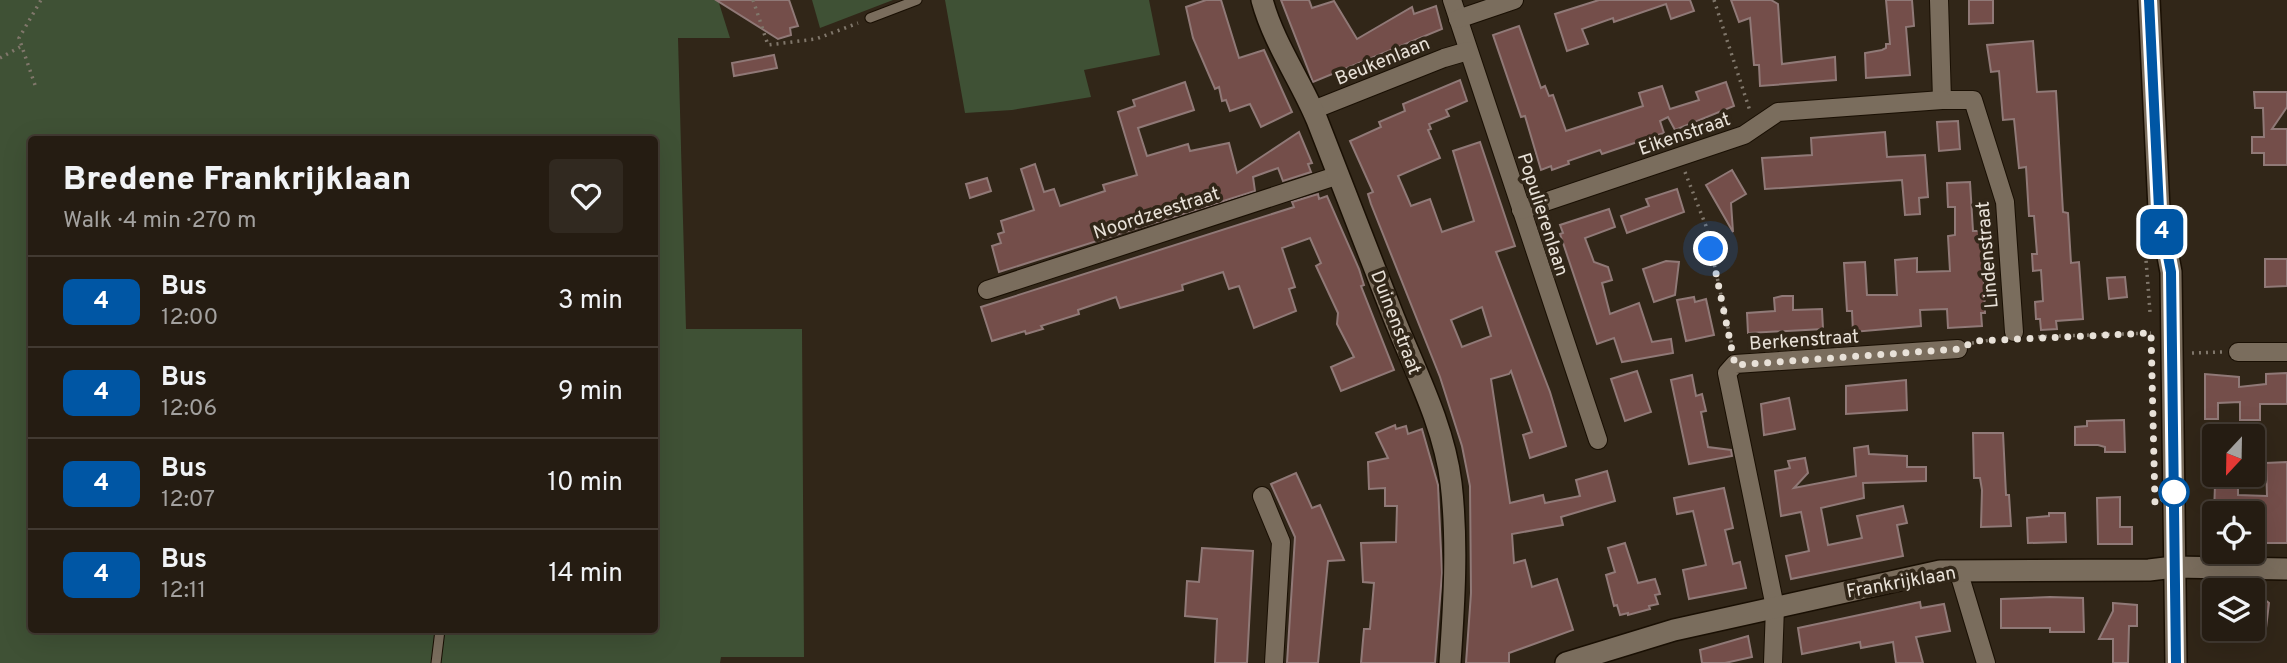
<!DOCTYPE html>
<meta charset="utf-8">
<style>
:root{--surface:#251c12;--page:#312920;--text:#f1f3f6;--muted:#a3a19f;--line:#423a32}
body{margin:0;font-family:Overpass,sans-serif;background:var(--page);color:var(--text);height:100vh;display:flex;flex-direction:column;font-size:26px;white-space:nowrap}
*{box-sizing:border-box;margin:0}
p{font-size:23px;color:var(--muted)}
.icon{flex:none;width:38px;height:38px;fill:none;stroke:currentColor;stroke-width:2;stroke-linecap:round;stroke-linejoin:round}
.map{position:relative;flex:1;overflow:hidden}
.side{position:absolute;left:28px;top:136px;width:630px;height:497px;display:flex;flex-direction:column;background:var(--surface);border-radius:7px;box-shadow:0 7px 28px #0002,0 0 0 2px var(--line)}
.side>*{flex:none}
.badge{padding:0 14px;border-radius:10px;font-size:24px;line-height:46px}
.needle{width:46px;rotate:202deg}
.buttons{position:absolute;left:2202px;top:424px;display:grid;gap:14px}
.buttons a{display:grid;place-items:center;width:63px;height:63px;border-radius:7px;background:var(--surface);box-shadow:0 7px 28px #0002,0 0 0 2px var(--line);font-size:35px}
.you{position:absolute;width:35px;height:35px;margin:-18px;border:5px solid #fff;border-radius:50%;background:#1a73e8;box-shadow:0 0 0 10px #1a73e833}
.map>.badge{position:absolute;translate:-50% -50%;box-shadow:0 0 0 4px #fff}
.round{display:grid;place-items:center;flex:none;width:74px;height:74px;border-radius:7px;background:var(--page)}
.summary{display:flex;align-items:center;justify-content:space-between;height:119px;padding:0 35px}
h1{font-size:33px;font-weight:800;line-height:52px}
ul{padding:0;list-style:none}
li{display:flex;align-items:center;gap:21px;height:91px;padding:0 35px;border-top:2px solid var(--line)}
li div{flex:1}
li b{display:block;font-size:26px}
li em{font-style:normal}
li .badge{min-width:77px;font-weight:700;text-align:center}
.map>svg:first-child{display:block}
</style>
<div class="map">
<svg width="2287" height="663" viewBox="0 0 2287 663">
<rect width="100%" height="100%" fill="#312618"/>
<!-- green -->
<g fill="#3f5135" fill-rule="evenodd">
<path d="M0 0H718L730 38H678L686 329H802L804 657H721L720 663H0ZM32 140H654V630H32Z"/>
<path d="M812 0H893L820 28Z"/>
<path d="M945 0H1149L1160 55 1084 70 1091 97 1012 110 965 113Z"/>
</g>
<!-- building -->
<g fill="#744e4a" stroke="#907977" stroke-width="2" fill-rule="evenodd">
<path d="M716 0H789L798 26 790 28 791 35 778 39Z"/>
<path d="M1206 0H1221L1239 58 1264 50 1292 112 1261 127 1250 104 1230 111 1226 100 1222 101 1219 87 1215 89 1193 38 1186 7Z"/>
<path d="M1281 0H1309L1312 8 1334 1 1357 39 1412 7 1414 14 1436 6 1442 29 1313 82Z"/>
<path d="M1599 0H1690L1694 11 1671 19 1666 4 1614 22 1613 18 1582 29 1588 44 1567 51 1555 14Z"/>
<path d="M1731 0H1771L1778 4 1782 64 1835 57 1836 80 1760 86 1759 65H1754L1750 18 1739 22Z"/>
<path d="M1886 0H1912L1914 26 1906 27 1910 75 1866 78 1865 53 1882 50 1886 48V44H1890Z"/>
<path d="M1969 0H1993V23L1969 24Z"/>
<path d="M1519 26 1541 88 1545 86 1549 96 1553 95 1566 131 1643 106 1639 93 1662 86 1670 109 1699 100 1696 92 1726 82 1734 106 1675 130 1668 117 1660 121 1664 133 1602 154 1600 150 1568 161 1569 164 1552 170 1551 166 1541 170 1525 116 1521 117 1493 35Z"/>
<path d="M2033 41 2037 92 2056 91 2063 212 2068 213 2071 263 2079 262 2083 319 2056 321 2057 329 2041 330 2040 319H2036L2035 302 2043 301 2041 270 2033 271 2032 254H2037L2034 216H2029L2026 167 2019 168 2014 119 2003 120 1999 71 1991 72 1987 45Z"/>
<path d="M774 55 777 68 734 76 732 63Z"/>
<path d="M1460 80 1467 101 1446 110 1449 116 1429 124 1431 129 1428 130 1440 158 1398 176 1411 206 1430 199 1442 232 1474 221 1453 151 1480 142 1515 246 1496 252 1550 392 1566 446 1530 458 1523 435 1532 432 1511 371 1509 374 1491 379 1510 503 1543 495 1545 503 1580 496 1576 480 1607 471 1615 501 1561 517 1563 525 1512 534 1514 563 1525 560 1532 587 1557 579 1573 630 1509 653V663H1466L1471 593 1470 486 1462 446 1440 377 1371 204 1368 194 1373 192 1350 141 1381 127 1379 122 1405 111 1403 104ZM1482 307 1491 336 1462 347 1451 320Z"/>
<path d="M1185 82 1194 110 1138 128 1147 156 1188 144 1190 151 1229 143 1237 173 1299 132 1312 163 1308 164 1311 172 1283 181 1278 168 1253 177 1255 191 999 272 992 246 1001 243 998 234 1004 232 1001 221 1034 210 1021 169 1035 164 1044 192 1054 189 1060 206 1105 191 1103 185 1137 175 1118 112 1135 106 1133 100Z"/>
<path d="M2254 92H2287V107L2272 129H2287V165H2264V153H2252V137H2264L2263 108H2255Z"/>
<path d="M1958 121 1960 149 1939 151 1937 122Z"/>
<path d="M1885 132 1887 157 1925 155 1928 197 1919 198 1920 214 1905 215 1902 180 1765 189 1762 158 1812 155 1811 138Z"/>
<path d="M1732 170 1746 194 1731 203 1733 232 1706 185Z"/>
<path d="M987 178 991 191 970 198 966 184Z"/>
<path d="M1970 182 1973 231H1982L1985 313H1981L1982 326 1948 328 1947 309 1920 310 1921 326 1853 332 1852 311H1847L1844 263 1865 262 1867 295H1897L1895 260 1917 258V272L1950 271 1948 236 1955 235V207H1948L1947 183Z"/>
<path d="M1677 189 1684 212 1627 233 1621 216 1649 206 1646 199Z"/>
<path d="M1318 194 1319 199 1327 196 1359 269 1364 285 1361 286 1394 370 1341 391 1331 367 1354 357 1337 324 1338 313 1316 266 1321 263 1310 238 1282 248 1295 287 1289 289 1296 311 1254 328 1239 286 1229 289 1223 272 1182 285 1183 290 1120 308 1116 297 1078 310 1079 314 1041 326 1043 329 1026 334 1025 331 992 341 981 307 1294 207 1292 202Z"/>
<path d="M1609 209 1615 227 1585 238 1594 262 1608 267 1612 280 1602 283 1610 314 1639 303 1652 342 1671 339 1673 353 1622 362 1614 338 1597 344 1560 234 1563 233 1560 225Z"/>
<path d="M2265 259H2287V286L2265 287Z"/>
<path d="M1666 261 1679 262 1675 295 1654 302 1643 269Z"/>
<path d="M2125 277 2127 297 2109 299 2107 278Z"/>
<path d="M1782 296H1793V310L1822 309 1823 329 1748 333 1747 313 1775 311 1774 298Z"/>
<path d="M1694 297 1695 302 1706 299 1714 335 1686 341 1677 300Z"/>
<path d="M1637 371 1651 412 1625 421 1611 379Z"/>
<path d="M2287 373V404H2260V420H2240V402L2218 403V419H2205V374L2239 377V387L2266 384V374Z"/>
<path d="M1692 375 1696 396 1702 394 1706 411 1701 412 1708 447 1731 450 1732 456 1689 464 1671 380Z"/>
<path d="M1906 380 1907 410 1846 414V386Z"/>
<path d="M1789 398 1795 429 1764 435 1761 404Z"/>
<path d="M2124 420 2125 452H2105V447L2098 445H2075V427L2087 426V421Z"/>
<path d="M1395 425 1396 429 1406 426 1408 434 1422 429 1438 485 1442 573 1435 663H1361L1364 629H1370L1374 583 1363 582 1361 543 1396 542 1397 506H1385V488L1369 489 1368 462 1388 458 1376 433Z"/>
<path d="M1973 433H2003L2006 495H2009L2011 526 1981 527 1982 490 1980 478H1974Z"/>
<path d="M1868 446 1869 454 1907 456V467H1926V481L1863 483 1864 498 1821 508 1828 545 1862 538 1857 516 1903 506 1907 523 1897 525 1903 556 1791 579 1786 556 1809 551 1801 512 1781 516 1775 471 1790 468 1788 461 1805 458 1808 473 1794 488 1856 476 1854 448Z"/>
<path d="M2287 462V543H2264V513H2214L2215 485 2238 486V495L2267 496 2266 463Z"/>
<path d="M1296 473 1312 508 1320 505 1344 560 1328 561 1318 663H1287L1295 537 1271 484Z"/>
<path d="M1724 488 1733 528 1725 530 1733 564 1740 562 1746 588 1689 599 1683 570 1706 565 1693 511 1677 514 1674 498Z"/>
<path d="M2120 497V527H2132V544H2098L2097 498Z"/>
<path d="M2049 513H2065L2066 542 2028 543 2027 518 2049 516Z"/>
<path d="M1625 543 1638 583 1655 579 1660 594 1655 595 1658 604 1649 606 1650 609 1628 615V613L1620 615 1617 605 1614 606 1606 575 1615 572 1608 548Z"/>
<path d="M1202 548 1253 551 1247 663H1215L1217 619 1185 616 1187 581 1199 582Z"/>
<path d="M2260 596 2269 603 2266 628 2252 629V600Z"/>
<path d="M2050 597 2083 598 2084 632H2050V628H2001V599Z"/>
<path d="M1920 602 1921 608 1944 604 1950 631 1916 637 1923 663H1896L1893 642 1861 648 1860 642 1802 654 1798 628Z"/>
<path d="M2113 603 2137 605V626H2129L2128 663H2113V639H2099L2113 611Z"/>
<path d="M1748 636 1752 657 1725 663H1702L1700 650Z"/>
</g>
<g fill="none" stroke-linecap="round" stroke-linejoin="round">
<defs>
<g id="lane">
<path d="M870 18 917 0"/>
<path d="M436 663 440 630"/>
</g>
<g id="street">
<path d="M1452 0 1598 440"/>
<path d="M1939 0 1942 100H1973L2005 202 2014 332"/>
<path d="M1458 19 1514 0"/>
<path d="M1313 110 1444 58 1468 51"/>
<path d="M1521 210 1744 135 1778 112 1942 100"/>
<path d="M987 290 1339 175"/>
<path d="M2238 352H2287"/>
<path d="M1262 496 1281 542 1274 663"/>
<path d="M1958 570 1986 663"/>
<path d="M1773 663 1775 607 1727 373 1735 364 1958 349"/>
</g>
<g id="secondary">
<path d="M1262 0C1274 44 1300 79 1317 120 1343 186 1369 252 1394 318 1415 370 1444 426 1451 483 1458 542 1454 604 1450 663"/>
<path d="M2149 0 2159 209 2171 272 2176 663"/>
<path d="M1566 663 1674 630 1940 571 2149 570 2174 567 2287 569"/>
</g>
</defs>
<!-- lane casing -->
<use href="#lane" stroke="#190f03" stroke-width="11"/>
<!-- street casing -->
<use href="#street" stroke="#190f03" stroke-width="20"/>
<!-- secondary casing -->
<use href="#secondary" stroke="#190f03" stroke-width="24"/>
<!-- path -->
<g stroke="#80776b" stroke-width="3.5" stroke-dasharray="2 5" stroke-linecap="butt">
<path d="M753 0 768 45 816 39 858 23"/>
<path d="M1714 0 1750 111"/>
<path d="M0 58 20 47"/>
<path d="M35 85 19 38 41 0"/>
<path d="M1685 172 1706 226 1732 346"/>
<path d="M2145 247 2150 312"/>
<path d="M2031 337 2151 333"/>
<path d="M1972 343 1998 339"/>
<path d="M2192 353 2223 352"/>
</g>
<!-- lane -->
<use href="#lane" stroke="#7a6d5d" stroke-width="9"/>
<!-- street -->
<use href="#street" stroke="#7a6d5d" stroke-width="18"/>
<!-- secondary -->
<use href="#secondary" stroke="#7a6d5d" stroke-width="21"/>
</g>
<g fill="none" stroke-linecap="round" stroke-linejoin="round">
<defs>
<path id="line" d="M2149 0 2159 209 2171 272 2176 663"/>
</defs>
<!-- line casing -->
<use href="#line" stroke="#fff" stroke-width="16"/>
<!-- line -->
<use href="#line" stroke="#0056a4" stroke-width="10"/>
<!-- walk -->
<path stroke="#e8e1d8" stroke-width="7" stroke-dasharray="0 12.6" d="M1711 249 1735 365 1958 349 1976 341 2151 333 2155 504 2174 492"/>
</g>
<!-- markers -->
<circle fill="#fff" stroke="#0056a4" stroke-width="3.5" cx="2174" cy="492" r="14"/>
<g text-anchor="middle" stroke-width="7" stroke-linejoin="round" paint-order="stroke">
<!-- street labels -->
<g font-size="19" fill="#e8e1d8" stroke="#312618">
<text transform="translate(1382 60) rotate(-22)" y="7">Beukenlaan</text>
<text transform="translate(1684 133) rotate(-19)" y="7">Eikenstraat</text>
<text transform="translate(1156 212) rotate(-18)" y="7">Noordzeestraat</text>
<text transform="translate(1544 214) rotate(72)" y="7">Populierenlaan</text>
<text transform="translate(1986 255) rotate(-95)" y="7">Lindenstraat</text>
<text transform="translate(1397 322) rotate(69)" y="7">Duinenstraat</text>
<text transform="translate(1804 339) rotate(-4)" y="7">Berkenstraat</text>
<text transform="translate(1901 581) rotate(-10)" y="7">Frankrijklaan</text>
</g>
</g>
</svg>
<div class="buttons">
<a><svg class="needle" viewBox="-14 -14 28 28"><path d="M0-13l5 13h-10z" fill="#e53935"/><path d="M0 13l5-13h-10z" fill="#a3a19f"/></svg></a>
<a><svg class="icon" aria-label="locate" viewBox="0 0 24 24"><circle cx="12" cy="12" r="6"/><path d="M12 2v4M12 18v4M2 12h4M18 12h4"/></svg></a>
<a><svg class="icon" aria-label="layers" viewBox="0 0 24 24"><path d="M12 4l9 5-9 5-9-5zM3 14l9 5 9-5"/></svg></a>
</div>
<div class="you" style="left:1711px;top:249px"></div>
<b class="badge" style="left:2162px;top:232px;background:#0056a4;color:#fff">4</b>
<section class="side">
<div class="summary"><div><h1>Bredene Frankrijklaan</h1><p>Walk · 4 min · 270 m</p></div><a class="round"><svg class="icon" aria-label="heart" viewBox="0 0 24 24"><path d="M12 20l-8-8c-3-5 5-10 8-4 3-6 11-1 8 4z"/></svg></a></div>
<ul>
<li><span class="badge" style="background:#0056a4;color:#fff">4</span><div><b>Bus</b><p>12:00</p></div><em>3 min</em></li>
<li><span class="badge" style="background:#0056a4;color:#fff">4</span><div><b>Bus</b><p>12:06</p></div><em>9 min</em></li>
<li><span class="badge" style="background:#0056a4;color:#fff">4</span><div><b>Bus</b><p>12:07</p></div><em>10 min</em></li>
<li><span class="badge" style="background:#0056a4;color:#fff">4</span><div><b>Bus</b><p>12:11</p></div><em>14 min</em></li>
</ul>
</section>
</div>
